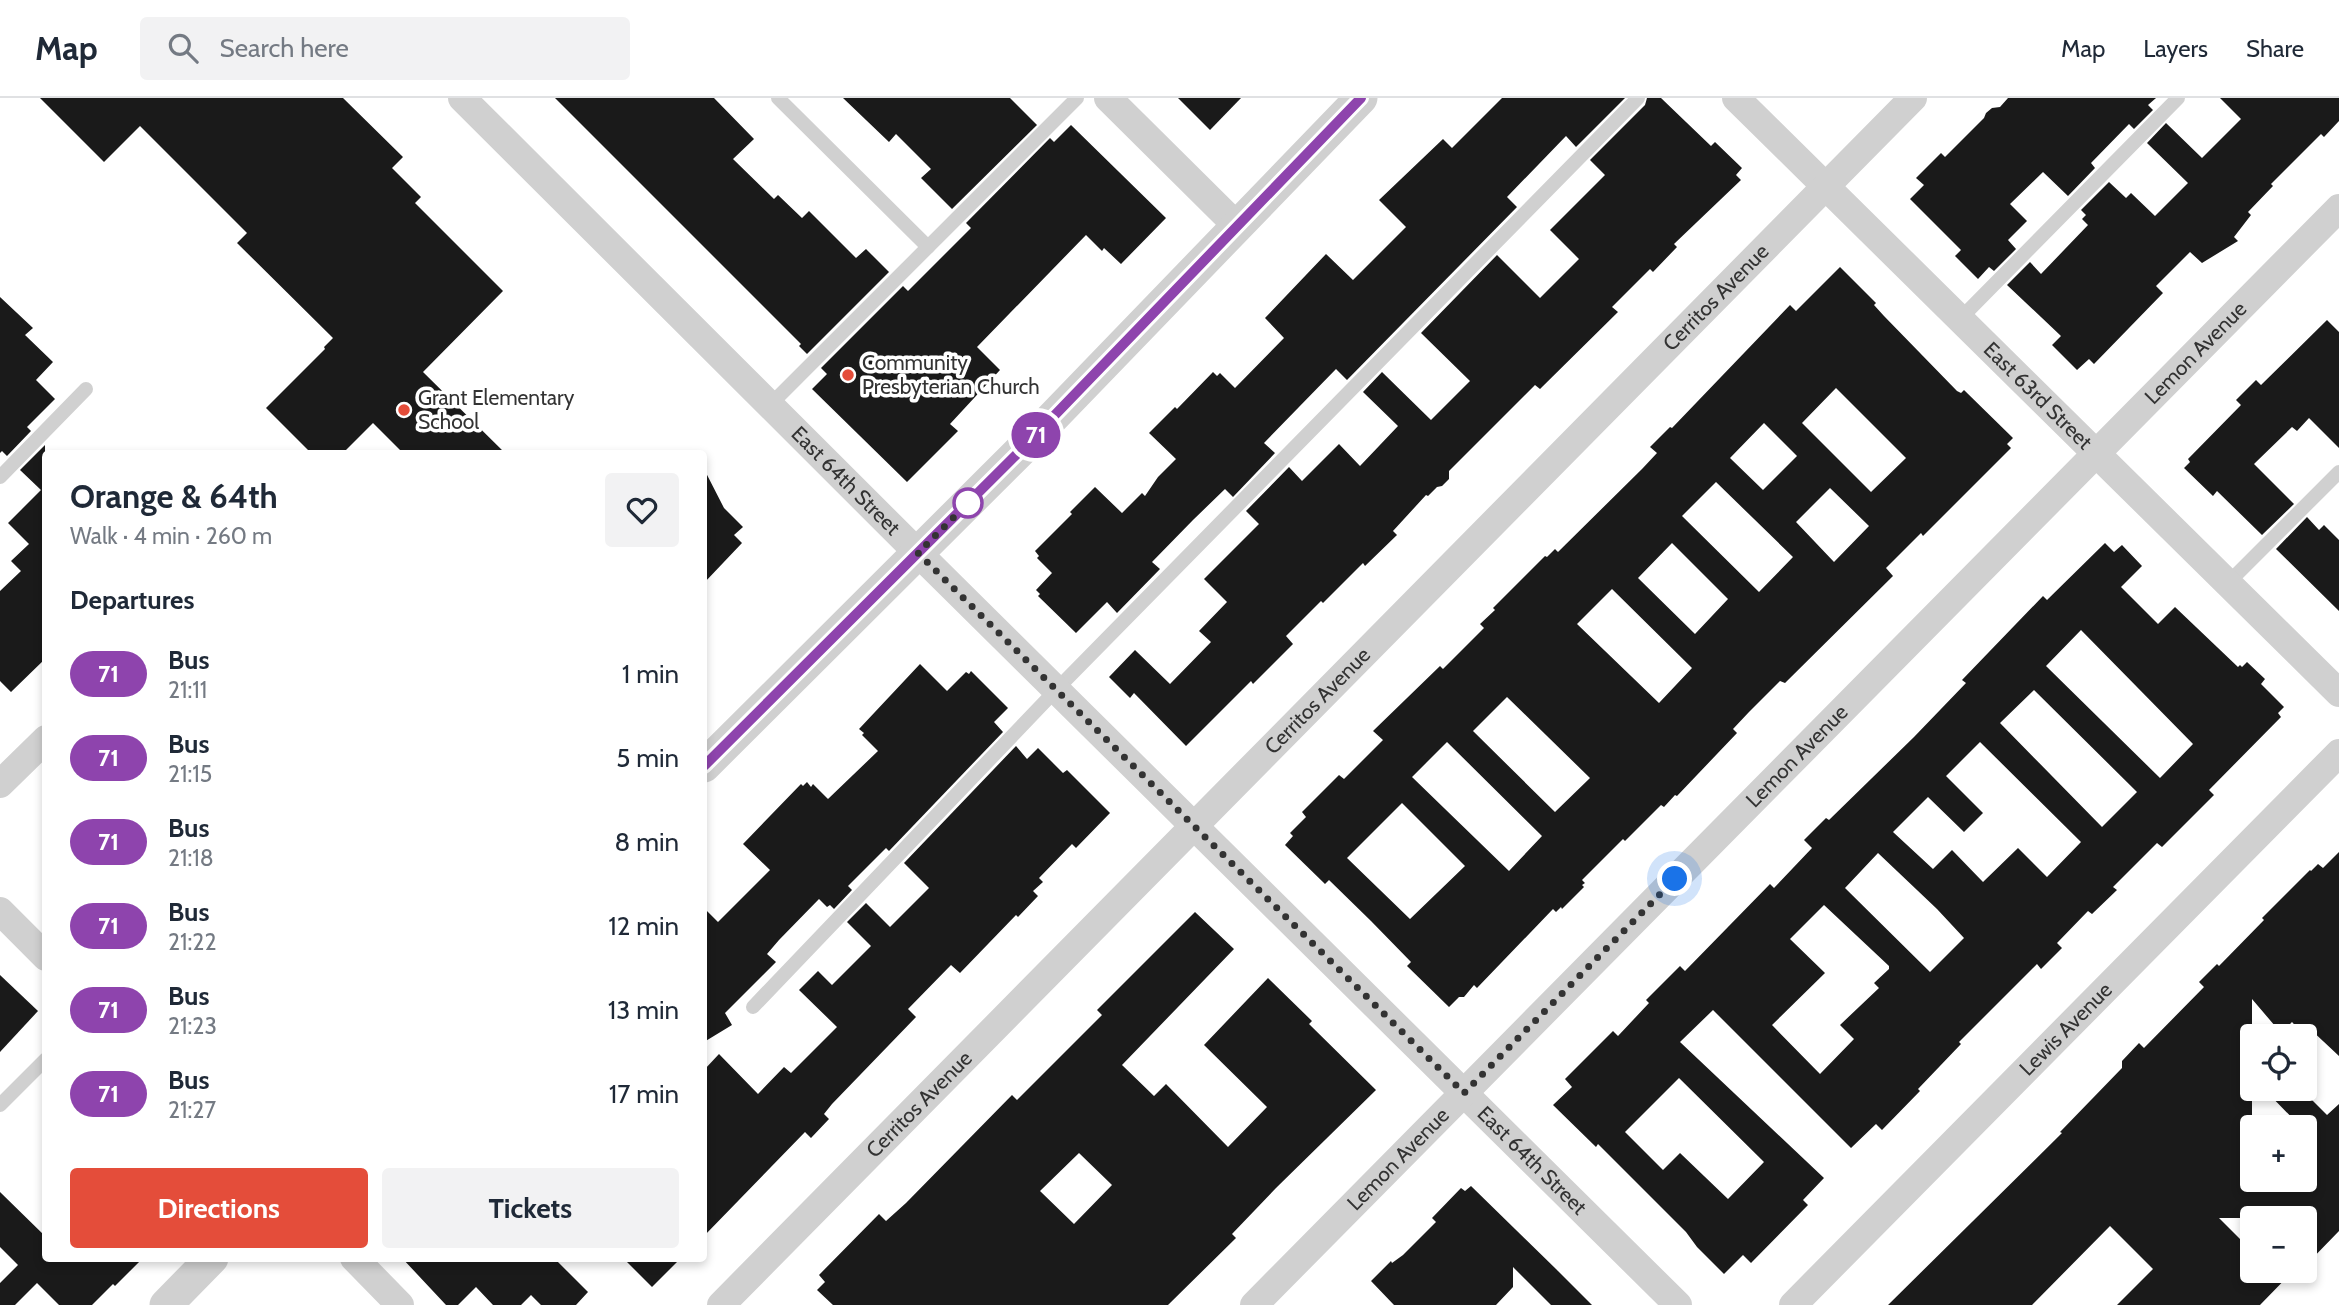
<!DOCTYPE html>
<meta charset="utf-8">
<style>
:root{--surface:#fff;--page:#f2f2f3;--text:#1f2937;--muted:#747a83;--line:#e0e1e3;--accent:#e44d3a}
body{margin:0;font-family:Cabin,sans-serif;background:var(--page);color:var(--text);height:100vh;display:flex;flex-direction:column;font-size:26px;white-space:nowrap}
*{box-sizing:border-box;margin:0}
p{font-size:23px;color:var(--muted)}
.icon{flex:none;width:38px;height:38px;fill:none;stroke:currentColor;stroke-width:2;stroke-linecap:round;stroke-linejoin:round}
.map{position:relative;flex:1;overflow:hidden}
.side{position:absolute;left:42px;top:352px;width:665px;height:812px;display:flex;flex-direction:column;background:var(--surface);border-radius:7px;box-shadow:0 4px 10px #0003}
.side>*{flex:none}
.badge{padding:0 14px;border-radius:23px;font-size:24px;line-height:46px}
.fabs{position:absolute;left:2240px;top:926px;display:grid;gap:14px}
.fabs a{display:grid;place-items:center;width:77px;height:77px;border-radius:7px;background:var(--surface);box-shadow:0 4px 10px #0003;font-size:35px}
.you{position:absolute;width:35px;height:35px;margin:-18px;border:5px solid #fff;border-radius:50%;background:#1a73e8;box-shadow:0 0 0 10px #1a73e833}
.map>.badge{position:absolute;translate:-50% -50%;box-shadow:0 0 0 4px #fff}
h2{padding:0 28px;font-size:26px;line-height:63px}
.round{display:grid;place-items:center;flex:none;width:74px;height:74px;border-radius:7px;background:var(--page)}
.overview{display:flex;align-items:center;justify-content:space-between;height:119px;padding:0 28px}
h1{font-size:33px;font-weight:800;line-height:52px}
.cta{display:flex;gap:14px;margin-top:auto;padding:14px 28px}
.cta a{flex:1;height:80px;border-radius:7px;background:var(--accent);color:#fff;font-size:28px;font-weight:800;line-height:80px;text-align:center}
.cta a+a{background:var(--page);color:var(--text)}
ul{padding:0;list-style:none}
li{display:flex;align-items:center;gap:21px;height:84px;padding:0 28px}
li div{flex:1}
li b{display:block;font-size:26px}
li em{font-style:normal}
li .badge{min-width:77px;font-weight:700;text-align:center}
header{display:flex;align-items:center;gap:42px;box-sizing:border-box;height:98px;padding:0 35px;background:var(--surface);border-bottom:2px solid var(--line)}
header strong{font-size:33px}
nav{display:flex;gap:38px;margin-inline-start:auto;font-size:24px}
.search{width:490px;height:63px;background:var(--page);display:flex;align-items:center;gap:18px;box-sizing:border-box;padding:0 24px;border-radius:7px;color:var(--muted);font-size:26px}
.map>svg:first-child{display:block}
</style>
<header>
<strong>Map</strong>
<div class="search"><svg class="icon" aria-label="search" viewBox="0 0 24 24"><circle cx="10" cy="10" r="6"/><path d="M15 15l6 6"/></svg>Search here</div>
<nav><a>Map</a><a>Layers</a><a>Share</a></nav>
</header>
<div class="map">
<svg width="2339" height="1207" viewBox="0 0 2339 1207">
<rect width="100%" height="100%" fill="#fff"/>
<!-- building -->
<g fill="#1a1a1a" fill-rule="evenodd">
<path d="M40 0H343L403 59 392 70 421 99 415 105 503 193 423 274 505 355H403L373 325 343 355H311L266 310 325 251 324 249 333 240 237 145 247 135 140 28 104 64Z"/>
<path d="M555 0H714L754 41 733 61 774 101 778 97 802 120 809 113 856 160 866 151 889 174 807 256 799 248 801 246Z"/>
<path d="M843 0H1010L1037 27 952 111 921 80 931 71 896 36 889 44Z"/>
<path d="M1178 0H1241L1210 32Z"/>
<path d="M1502 0H1625L1576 49 1566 38 1507 99 1517 109 1347 282 1336 271 1264 345 1275 355 1233 399 1225 391 1193 422 1152 464 1160 471 1117 515 1107 504 1076 535 1038 498 1040 496 1036 492 1052 475 1037 460 1039 458 1035 453 1072 416 1070 414 1095 389 1122 415 1142 395 1145 398 1158 379 1176 361 1149 335 1175 309 1177 311 1213 274 1217 278 1220 275 1235 290 1284 240 1265 220 1326 156 1353 182 1406 129 1379 102 1443 41 1452 50Z"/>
<path d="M1647 0H1661L1711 48 1715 44 1742 70 1736 77 1741 82 1674 146 1677 149 1653 174 1650 171 1612 209 1618 214 1540 291 1535 287 1449 373V381L1442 388 1437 389 1428 398 1426 397 1393 433 1397 437 1365 468 1363 465 1323 505 1321 503 1286 538 1293 546 1253 586 1251 583 1186 648 1134 595 1130 600 1109 579 1135 552 1170 586 1211 544 1199 533 1227 504 1204 481 1259 426 1246 413 1289 369 1302 383 1339 346 1360 368 1398 328 1363 294 1382 274 1431 322 1470 283 1421 235 1497 157 1540 200 1579 161 1550 132 1605 77 1590 62 1645 7Z"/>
<path d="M2008 0H2156L2148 7 2153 12 2134 31 2129 26 2091 65 2095 70 2068 98 2043 74 2010 106 2027 123 2008 142 2016 151 1994 173 1989 169 1978 181 1955 158 1961 152 1910 101 1924 87 1916 80 1941 55 1945 59 1984 20 1986 15 1992 10 2000 9Z"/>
<path d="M2220 0H2339V23L2324 39 2321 36 2271 86 2273 88 2248 114 2251 117 2234 139 2238 143 2202 165 2190 154 2156 188 2163 195 2094 266 2089 261 2077 272 2052 247 2061 238 2007 187 2030 164 2041 176 2088 127 2082 121 2086 117 2081 112 2109 84 2126 100 2131 95 2155 118 2188 85 2147 45 2166 25 2202 60 2241 21Z"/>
<path d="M1071 27 1166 120 1121 166 1104 150 1102 153 1086 137 977 249 1000 272 950 326 958 333 907 384 812 291 827 276 821 270 903 188 908 193 971 130 966 125 1050 40 1054 44Z"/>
<path d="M1840 169 1876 205 1874 207 1884 218 1957 293 1961 295 1964 292 2013 340 2007 346 2011 350 1923 438 1921 435 1886 470 1893 478 1785 585 1780 583 1749 614 1733 631 1737 635 1677 698 1675 697 1664 709 1661 707 1625 743 1623 741 1582 782 1585 785 1582 787 1584 789 1562 811 1561 809 1556 814 1553 811 1477 890 1474 887 1464 899H1459L1449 909 1407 868 1411 864 1371 823 1329 782 1325 786 1285 747 1293 738 1290 735 1306 719 1302 714 1339 677 1344 681 1383 642 1373 633 1440 568 1443 571 1484 530 1480 526 1495 512 1493 510 1545 458 1547 459 1555 451 1558 454 1642 371 1657 355 1650 349 1670 329 1672 330 1790 207 1796 213ZM1836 290 1906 360 1871 394 1802 325ZM1764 325 1797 358 1763 392 1730 360ZM1716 384 1793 459 1759 494 1682 418ZM1830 390 1869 428 1834 464 1796 424ZM1672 445 1728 501 1695 536 1638 480ZM1612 491 1692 570 1659 605 1577 526ZM1507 599 1590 680 1555 714 1473 633ZM1447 644 1542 738 1509 773 1412 679ZM1402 705 1465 768 1410 821 1347 760Z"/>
<path d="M0 199 33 230 25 237 53 264 36 282 55 301 27 329 31 333 7 358 2 353 0 355Z"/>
<path d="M2327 222 2339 234V350L2309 320 2297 333 2292 329 2254 366 2294 406 2262 437 2217 393 2213 398 2184 370 2190 364 2188 361 2241 307 2236 302 2256 282 2261 287Z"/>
<path d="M45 347 46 560 11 594 0 583V493L21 473 11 463 29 446 8 425 41 392 20 372Z"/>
<path d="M704 371 724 410 743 429 734 437 742 445 704 485Z"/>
<path d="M2307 419 2319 432 2324 427 2339 442V513L2276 451Z"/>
<path d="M2105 445 2114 454 2122 447 2142 468 2121 489 2158 526 2175 509 2238 569 2240 567 2242 569 2247 564 2265 581 2261 586 2284 609 2278 615 2281 619 2209 692 2214 697 2162 749 2157 745 2113 789 2117 792 2092 816 2088 813 2057 845 2062 850 2041 871 2037 866 1959 944 1961 946 1918 991 1920 993 1882 1032 1876 1026 1851 1050 1713 912 1680 944 1824 1080 1803 1102 1808 1107 1751 1165 1743 1157 1724 1176 1697 1149 1686 1134 1598 1046 1596 1049 1553 1007 1572 989 1565 981 1613 933 1618 938 1649 905 1646 902 1680 868 1685 873 1770 786 1774 790 1812 750 1804 742 1826 720 1829 722 1914 639 1966 585 1962 582 2043 498 2047 502ZM2081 532 2193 646 2160 680 2046 568ZM2034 592 2137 694 2102 729 2000 625ZM1980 644 2081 744 2047 779 2018 750 1983 784 1952 752 1933 771 1893 734 1928 699 1964 734 1983 715 1946 678ZM1878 755 1937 811 1964 840 1930 874 1845 790ZM1824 807 1889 868V871L1874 885 1879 890 1840 927 1854 941 1820 976 1772 927 1825 875 1790 841ZM1679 980 1764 1064 1728 1101 1680 1055 1663 1072 1625 1034Z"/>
<path d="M920 566 947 593 966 574 969 576 971 573 1008 610 994 624 1003 634 889 753 886 750 848 788 852 792 834 811 830 807 827 809 819 801 779 842 767 856 776 864 725 915 732 927 704 944V810L718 824 770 772 743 746 801 686 803 688 807 684 811 689 813 686 828 701 878 653 862 637 864 635 859 631Z"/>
<path d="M1016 648 1027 661 1038 650 1063 675 1067 672 1110 715 1076 750 1072 746 1039 780 1043 784 1033 793 1038 798 1018 819 1016 817 960 875 951 867 908 911 916 919 832 1006 824 1016 829 1021 811 1040 805 1034 704 1138V972L719 956 758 996 784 969 791 975 837 929 799 892 818 873 832 887 871 848 847 824 866 805 890 829 929 790 904 765Z"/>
<path d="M2339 754V958L2308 929 2302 935 2292 924 2281 935 2252 901V1082H2305V1053L2315 1043 2305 1033V1029H2301L2263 990H2300L2327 1017 2339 1006V1133L2305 1168V1120H2219L2252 1153V1172H2294L2260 1207H2117L2153 1171 2110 1128 2032 1207H1888L2062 1035 2060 1034 2122 970V963L2139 945 2144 950 2204 889 2199 884 2217 866 2219 868 2264 822 2262 820 2310 772 2311 773 2318 766 2323 770Z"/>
<path d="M1195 814 1234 851 1122 967 1154 998 1166 986 1228 1049 1267 1009 1204 947 1268 880 1312 923 1309 926 1376 992 1276 1090 1232 1136 1236 1140 1168 1207H833L817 1192 825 1184 819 1177 879 1116 886 1123 906 1105 1012 997 1017 1002 1102 917 1097 912ZM1079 1055 1112 1087 1074 1126 1040 1093Z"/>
<path d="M0 877 38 913 0 954Z"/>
<path d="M1471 1088 1556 1171 1592 1207H1551L1513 1169V1189L1496 1207H1394L1371 1183 1391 1163 1392 1165 1403 1157 1436 1124 1432 1120 1461 1090 1465 1093Z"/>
<path d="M0 1094 46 1139V1160H143L115 1188 113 1186 92 1207H59L37 1185 15 1207H0V1185L18 1167 0 1149Z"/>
<path d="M402 1160H554L588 1194 576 1207H541L531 1197 521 1207H493L476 1189 458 1207H446Z"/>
<path d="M623 1160H681L652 1189Z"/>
</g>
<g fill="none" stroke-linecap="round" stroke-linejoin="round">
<!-- service -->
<g stroke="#d0d0d0" stroke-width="14">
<path d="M778 0 928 149"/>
<path d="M1960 221 2178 0"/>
<path d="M770 307 1077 0"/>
<path d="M0 379 86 291"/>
<path d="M2228 485 2339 374"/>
<path d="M753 909 1057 591 1638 0"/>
<path d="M0 1007 46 961"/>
</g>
<!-- minor -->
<g stroke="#d0d0d0" stroke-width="28">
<path id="s1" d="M462 0 918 455 1678 1207"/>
<path d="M1108 0 1237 128"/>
<path id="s2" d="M1736 0 2339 595"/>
<path d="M0 686 46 641"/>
<path d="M0 813 46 859"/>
<path d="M354 1160 400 1207"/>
<path id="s3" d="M721 1207 1913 0"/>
<path id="s4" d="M1254 1207 2339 110"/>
<path id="s5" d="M1793 1207 2339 655"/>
</g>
<!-- tertiary -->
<g stroke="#d0d0d0" stroke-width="33">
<path d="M704 668 1023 350 1361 0"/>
<path d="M166 1207 212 1160"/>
</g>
</g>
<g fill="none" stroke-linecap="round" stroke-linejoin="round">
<defs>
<path id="line" d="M704 668 1023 350 1361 0"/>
</defs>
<!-- line casing -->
<use href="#line" stroke="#fff" stroke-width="16"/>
<!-- line -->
<use href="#line" stroke="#8e44ad" stroke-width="10"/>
<!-- walk -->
<path stroke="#333" stroke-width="7" stroke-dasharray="0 12.6" d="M968 405 974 399 918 455 1464 995 1675 781"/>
</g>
<!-- markers -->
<g fill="#e44d3a" stroke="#fff" stroke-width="2.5">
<circle cx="848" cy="277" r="7"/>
<circle cx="404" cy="312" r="7"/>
</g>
<circle fill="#fff" stroke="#8e44ad" stroke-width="3.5" cx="968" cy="405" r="14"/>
<g text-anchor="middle" stroke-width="7" stroke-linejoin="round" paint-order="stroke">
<!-- street labels -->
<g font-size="21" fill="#333" stroke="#fff">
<text dy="7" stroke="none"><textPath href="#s3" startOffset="1416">Cerritos Avenue</textPath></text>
<text dy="7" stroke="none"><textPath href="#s4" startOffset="1339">Lemon Avenue</textPath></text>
<text dy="7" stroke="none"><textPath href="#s2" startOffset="424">East 63rd Street</textPath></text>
<text dy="7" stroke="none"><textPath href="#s1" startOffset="542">East 64th Street</textPath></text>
<text dy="7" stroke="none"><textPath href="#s3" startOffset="849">Cerritos Avenue</textPath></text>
<text dy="7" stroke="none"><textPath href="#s4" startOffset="772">Lemon Avenue</textPath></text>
<text dy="7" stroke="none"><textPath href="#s5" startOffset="388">Lewis Avenue</textPath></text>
<text dy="7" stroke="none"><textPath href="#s3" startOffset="282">Cerritos Avenue</textPath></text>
<text dy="7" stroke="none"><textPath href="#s4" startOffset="205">Lemon Avenue</textPath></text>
<text dy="7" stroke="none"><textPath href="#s1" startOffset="1508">East 64th Street</textPath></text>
</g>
<!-- poi labels -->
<g font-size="21" fill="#333" stroke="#fff" text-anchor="start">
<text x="862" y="272">Community<tspan x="862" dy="24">Presbyterian Church</tspan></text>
<text x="418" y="307">Grant Elementary<tspan x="418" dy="24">School</tspan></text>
</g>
</g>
</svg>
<div class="fabs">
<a><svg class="icon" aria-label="locate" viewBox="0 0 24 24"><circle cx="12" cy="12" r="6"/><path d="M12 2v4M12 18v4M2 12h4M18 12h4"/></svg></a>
<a>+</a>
<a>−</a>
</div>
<div class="you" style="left:1675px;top:781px"></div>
<b class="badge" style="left:1036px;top:337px;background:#8e44ad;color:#fff">71</b>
<section class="side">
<div class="overview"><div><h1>Orange &amp; 64th</h1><p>Walk · 4 min · 260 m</p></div><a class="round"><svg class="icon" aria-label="heart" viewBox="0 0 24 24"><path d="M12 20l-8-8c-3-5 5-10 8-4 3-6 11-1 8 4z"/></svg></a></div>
<h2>Departures</h2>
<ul>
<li><span class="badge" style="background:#8e44ad;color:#fff">71</span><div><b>Bus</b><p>21:11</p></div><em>1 min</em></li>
<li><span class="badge" style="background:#8e44ad;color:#fff">71</span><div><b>Bus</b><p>21:15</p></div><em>5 min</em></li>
<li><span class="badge" style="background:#8e44ad;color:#fff">71</span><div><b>Bus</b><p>21:18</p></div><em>8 min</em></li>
<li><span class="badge" style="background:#8e44ad;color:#fff">71</span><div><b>Bus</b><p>21:22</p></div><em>12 min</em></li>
<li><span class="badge" style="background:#8e44ad;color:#fff">71</span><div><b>Bus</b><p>21:23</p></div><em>13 min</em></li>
<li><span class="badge" style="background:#8e44ad;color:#fff">71</span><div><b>Bus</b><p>21:27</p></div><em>17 min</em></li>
</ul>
<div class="cta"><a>Directions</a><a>Tickets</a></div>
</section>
</div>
